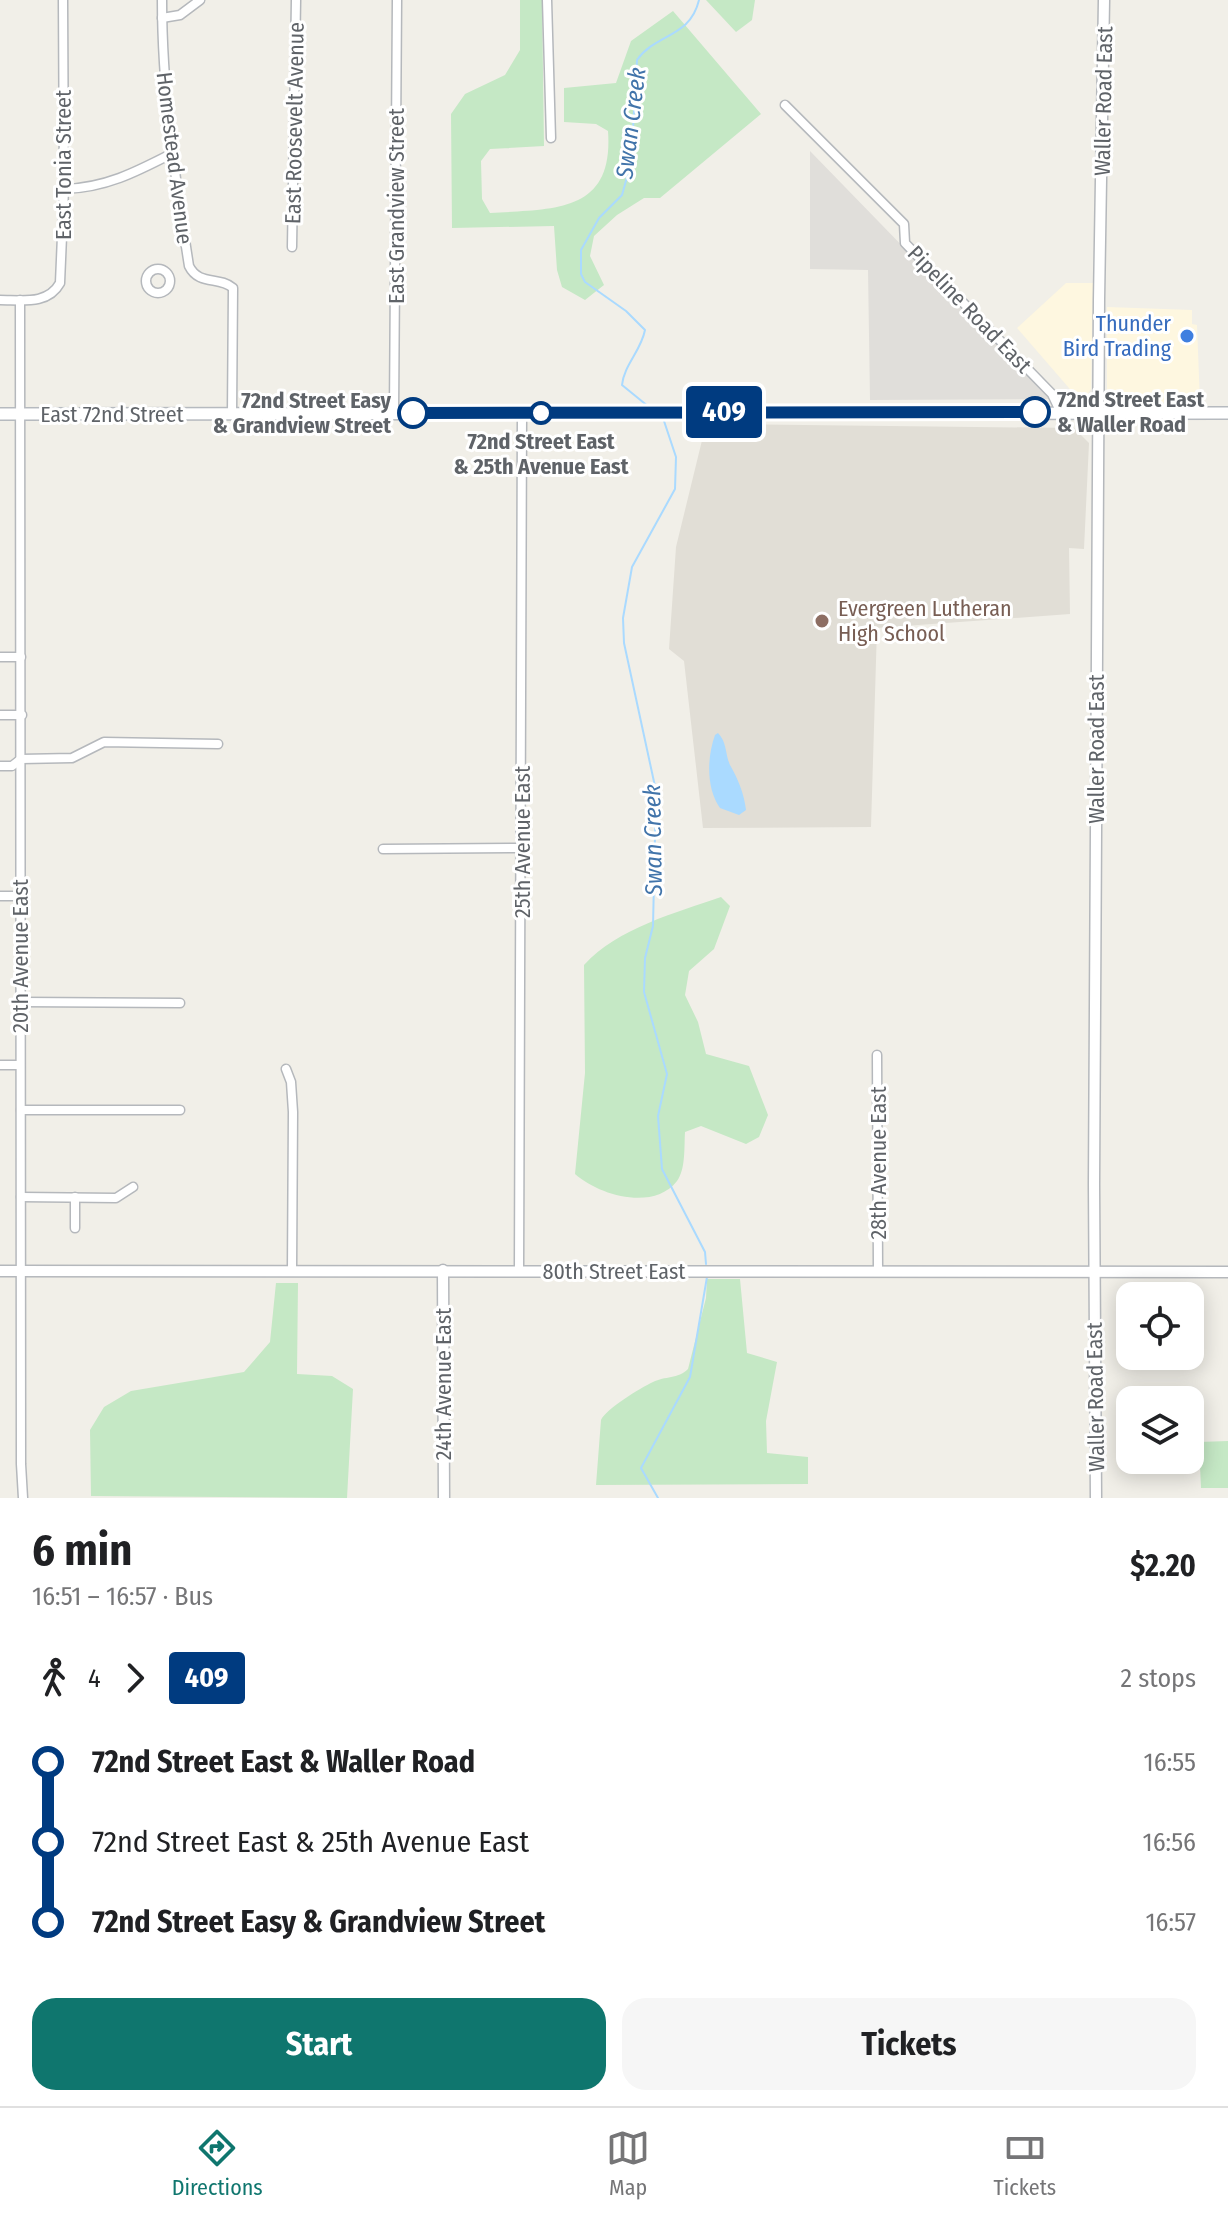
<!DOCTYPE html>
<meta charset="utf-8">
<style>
:root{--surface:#fff;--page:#f6f6f6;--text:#202124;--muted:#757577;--line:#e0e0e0;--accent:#0f766e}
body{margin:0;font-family:"Fira Sans Condensed",sans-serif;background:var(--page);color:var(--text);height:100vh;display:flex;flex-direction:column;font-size:30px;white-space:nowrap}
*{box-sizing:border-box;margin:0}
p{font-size:26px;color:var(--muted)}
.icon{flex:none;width:44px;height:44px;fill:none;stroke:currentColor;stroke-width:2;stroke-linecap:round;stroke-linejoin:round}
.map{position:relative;height:1498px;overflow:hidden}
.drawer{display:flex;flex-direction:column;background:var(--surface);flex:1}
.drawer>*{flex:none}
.badge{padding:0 16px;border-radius:6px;font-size:28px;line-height:52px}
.tools{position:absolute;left:1116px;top:1282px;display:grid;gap:16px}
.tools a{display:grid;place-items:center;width:88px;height:88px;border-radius:16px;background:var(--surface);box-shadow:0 4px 20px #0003;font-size:40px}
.map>.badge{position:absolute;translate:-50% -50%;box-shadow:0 0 0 4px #fff}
.legs{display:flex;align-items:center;gap:12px;height:88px;padding:0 32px;font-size:26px}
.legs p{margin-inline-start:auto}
.headline{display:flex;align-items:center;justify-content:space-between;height:136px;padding:0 32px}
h1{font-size:44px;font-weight:700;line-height:60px}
.cta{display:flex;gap:16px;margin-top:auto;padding:16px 32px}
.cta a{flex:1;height:92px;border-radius:24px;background:var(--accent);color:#fff;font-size:32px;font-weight:700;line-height:92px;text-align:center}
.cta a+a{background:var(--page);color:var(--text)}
ul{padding:0 32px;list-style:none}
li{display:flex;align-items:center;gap:28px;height:80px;font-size:30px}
li i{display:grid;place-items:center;width:12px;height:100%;margin:0 10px;background:currentColor}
li i::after{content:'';width:20px;height:20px;margin:-10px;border:6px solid;border-radius:50%;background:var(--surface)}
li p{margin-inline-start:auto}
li:first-child i{background:linear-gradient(#0000 50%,currentColor 0)}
li:last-child i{background:linear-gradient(currentColor 50%,#0000 0)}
.tab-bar{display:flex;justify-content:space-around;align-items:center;height:112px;border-top:2px solid var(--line);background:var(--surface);font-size:22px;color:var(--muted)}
.tab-bar a{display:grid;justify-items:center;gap:4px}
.tab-bar .active{color:var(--accent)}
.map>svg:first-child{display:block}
</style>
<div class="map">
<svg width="1228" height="1498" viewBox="0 0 1228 1498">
<rect width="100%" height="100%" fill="#f1efe8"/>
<!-- commercial -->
<g fill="#fef7e0">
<path d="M1066 283H1093L1091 389 1087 395H1075L1017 328Z"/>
<path d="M1107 307 1192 310V324L1197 325 1200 403 1111 402 1107 396Z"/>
</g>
<!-- industrial -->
<path fill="#e0deda" d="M810 151 1051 399 870 400 868 270 810 269Z"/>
<!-- education -->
<path fill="#e1ded6" d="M706 424 1074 428 1089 443 1084 549 1069 548 1070 614 877 628 871 827 703 828 684 661 669 649 676 547Z"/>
<!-- green -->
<g fill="#c5e8c5">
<path d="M520 0H542L544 146 490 149 481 161 482 199 490 213C553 209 614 214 608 131L596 124 564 122V88L616 83 631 41 673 11 761 114 660 198H644L617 215 594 236 590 256 604 285 585 300 562 287 557 270 554 226 452 228 451 114 465 94 505 75 520 50Z"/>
<path d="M706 0H755L752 20 736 32Z"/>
<path d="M721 897 730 906 714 949 689 971 685 995 698 1022 706 1054 749 1066 768 1115 759 1137 746 1144 701 1126 685 1132C684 1146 686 1169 677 1181 654 1211 600 1196 575 1174L585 1073 584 965C618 928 675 913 721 897Z"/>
<path d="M707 1279H740L747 1353 777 1362 766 1421 767 1453 808 1457V1484L596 1485 601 1420C606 1409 640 1388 653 1382 665 1376 678 1379 688 1369L706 1298Z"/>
<path d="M276 1283H298L297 1374 332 1376 353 1389 347 1498 91 1496 90 1430 104 1407 131 1391 244 1372 270 1342Z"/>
<path d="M1228 1441V1488H1201L1199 1442Z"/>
</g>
<!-- water -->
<path fill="#aadaff" d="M718 733C727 742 725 754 730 765 738 779 744 793 746 810L739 815 720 808C706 788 707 757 715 735Z"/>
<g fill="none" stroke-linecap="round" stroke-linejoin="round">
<!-- stream -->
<g stroke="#aadaff" stroke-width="2">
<path d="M649 407 622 385C624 365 641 351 645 330L626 311 585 282 581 274V250L599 218 622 195 631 163 637 60C656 33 690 38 699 0"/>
<path d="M663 418 676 457 675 489 632 567 623 618 624 643 656 791 653 926 645 958 644 992 667 1074 658 1116 662 1169 705 1252 706 1264"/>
<path d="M658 1498 641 1468 690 1377 707 1277"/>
</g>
<defs>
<g id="minor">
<path d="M162 0C162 90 175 177 189 266 199 286 219 276 233 288L232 414"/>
<path d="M547 0 551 138"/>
<path d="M162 18 180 15 200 0"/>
<path d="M785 105 904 224 905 243 1052 394 1060 411"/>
<path d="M64 189C105 188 136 172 171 154"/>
<path d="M292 247 296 0"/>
<circle cx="158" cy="281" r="12"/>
<path d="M0 300C22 300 48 305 60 283L64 189 63 0"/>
<path d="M20 300 21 1464 23 1498"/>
<path d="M394 413 397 0"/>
<path d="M0 657H21"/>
<path d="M0 715H22"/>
<path d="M0 766H12L21 759 72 758 104 742 218 744"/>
<path d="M383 849 522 848"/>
<path d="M0 896H20"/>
<path d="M21 1002 180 1003"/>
<path d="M877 1055 878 1271"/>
<path d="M0 1065H20"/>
<path d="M286 1069 291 1082 293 1112 292 1270"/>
<path d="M21 1110H180"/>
<path d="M21 1197 116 1198 133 1187"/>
<path d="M75 1197V1228"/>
<path d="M519 1270 522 413"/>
</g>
<g id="tertiary">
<path d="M443 1270 444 1498"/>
<path d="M0 1271 1228 1272"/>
<path d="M1096 1498 1094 1184 1099 300 1104 0"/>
</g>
<path id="secondary" d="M0 414 1228 413"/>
</defs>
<!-- minor casing -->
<use href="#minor" stroke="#b5b8bc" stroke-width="11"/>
<!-- tertiary casing -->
<use href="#tertiary" stroke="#b5b8bc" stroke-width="13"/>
<!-- secondary casing -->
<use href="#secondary" stroke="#b6babf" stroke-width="14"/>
<!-- minor -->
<use href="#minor" stroke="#fff" stroke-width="8"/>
<!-- tertiary -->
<use href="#tertiary" stroke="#fff" stroke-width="10"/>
<!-- secondary -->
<use href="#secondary" stroke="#fff" stroke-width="11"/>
</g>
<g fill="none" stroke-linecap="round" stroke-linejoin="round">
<defs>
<path id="line-1" d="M413 413 1035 412"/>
</defs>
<!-- line-1 casing -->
<use href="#line-1" stroke="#fff" stroke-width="18"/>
<!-- line-1 -->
<use href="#line-1" stroke="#003b80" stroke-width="12"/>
</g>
<!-- markers -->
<circle fill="#3f7fe0" stroke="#fff" stroke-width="3" cx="1187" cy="336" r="8"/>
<g fill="#fff" stroke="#003b80" stroke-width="4">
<circle cx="1035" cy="412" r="14"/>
<circle cx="413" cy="413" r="14"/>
<circle cx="541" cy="413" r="10"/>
</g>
<circle fill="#8d6e63" stroke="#fff" stroke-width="3" cx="822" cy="621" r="8"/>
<g text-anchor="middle" stroke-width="6" stroke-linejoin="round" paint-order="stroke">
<!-- street labels -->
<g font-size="22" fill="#5f6368" stroke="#fff">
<text transform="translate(1103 101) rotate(-89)" y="8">Waller Road East</text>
<text transform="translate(294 123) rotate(-89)" y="8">East Roosevelt Avenue</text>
<text transform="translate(175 158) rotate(83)" y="8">Homestead Avenue</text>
<text transform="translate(63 165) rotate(-90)" y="8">East Tonia Street</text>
<text transform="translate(396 206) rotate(-90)" y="8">East Grandview Street</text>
<text transform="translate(970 309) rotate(46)" y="8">Pipeline Road East</text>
<text x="112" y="422">East 72nd Street</text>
<text transform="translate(1096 749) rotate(-90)" y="8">Waller Road East</text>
<text transform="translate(522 842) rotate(-90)" y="8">25th Avenue East</text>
<text transform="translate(20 956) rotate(-90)" y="8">20th Avenue East</text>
<text transform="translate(878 1163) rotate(-90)" y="8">28th Avenue East</text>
<text x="614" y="1279">80th Street East</text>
<text transform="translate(443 1384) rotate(-90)" y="8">24th Avenue East</text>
<text transform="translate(1095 1397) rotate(-91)" y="8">Waller Road East</text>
</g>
<!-- shop labels -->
<g font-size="22" fill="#366cbe" stroke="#fff" text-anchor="end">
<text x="1171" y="331">Thunder<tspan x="1171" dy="25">Bird Trading</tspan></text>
</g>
<!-- stop labels -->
<g font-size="22" font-weight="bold" fill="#5f6368" stroke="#fff" text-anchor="start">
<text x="1057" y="407">72nd Street East<tspan x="1057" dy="25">&amp; Waller Road</tspan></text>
<text x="391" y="408" text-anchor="end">72nd Street Easy<tspan x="391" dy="25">&amp; Grandview Street</tspan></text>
<text x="541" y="449" text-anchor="middle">72nd Street East<tspan x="541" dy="25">&amp; 25th Avenue East</tspan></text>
</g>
<!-- education labels -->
<g font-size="22" fill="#785e54" stroke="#fff" text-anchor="start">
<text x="838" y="616">Evergreen Lutheran<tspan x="838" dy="25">High School</tspan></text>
</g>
<!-- water labels -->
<g font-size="24" font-style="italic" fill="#4174aa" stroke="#fff">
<text transform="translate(631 123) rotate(-83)" y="8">Swan Creek</text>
<text transform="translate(653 840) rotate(-91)" y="8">Swan Creek</text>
</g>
</g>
</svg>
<div class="tools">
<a><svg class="icon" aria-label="locate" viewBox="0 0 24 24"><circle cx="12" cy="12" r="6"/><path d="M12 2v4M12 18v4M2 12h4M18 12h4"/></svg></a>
<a><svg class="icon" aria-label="layers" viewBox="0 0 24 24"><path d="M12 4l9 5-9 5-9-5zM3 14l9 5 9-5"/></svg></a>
</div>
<b class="badge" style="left:724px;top:412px;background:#003b80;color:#fff">409</b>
</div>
<section class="drawer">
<div class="headline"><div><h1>6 min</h1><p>16:51 – 16:57 · Bus</p></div><b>$2.20</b></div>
<div class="legs"><svg class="icon" aria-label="walk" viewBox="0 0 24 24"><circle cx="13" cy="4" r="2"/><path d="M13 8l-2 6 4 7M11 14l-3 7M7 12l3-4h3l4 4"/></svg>4<svg class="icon" aria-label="forward" viewBox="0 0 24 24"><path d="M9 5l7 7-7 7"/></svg><b class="badge" style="background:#003b80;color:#fff">409</b><p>2 stops</p></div>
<ul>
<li><i style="color:#003b80"></i><b>72nd Street East &amp; Waller Road</b><p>16:55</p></li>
<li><i style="color:#003b80"></i><span>72nd Street East &amp; 25th Avenue East</span><p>16:56</p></li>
<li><i style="color:#003b80"></i><b>72nd Street Easy &amp; Grandview Street</b><p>16:57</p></li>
</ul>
<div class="cta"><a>Start</a><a>Tickets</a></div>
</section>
<nav class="tab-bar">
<a class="active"><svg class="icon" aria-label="directions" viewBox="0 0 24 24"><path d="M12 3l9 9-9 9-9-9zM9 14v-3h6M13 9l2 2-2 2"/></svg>Directions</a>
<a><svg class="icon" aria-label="map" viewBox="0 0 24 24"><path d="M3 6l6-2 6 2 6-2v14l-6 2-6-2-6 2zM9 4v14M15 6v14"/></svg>Map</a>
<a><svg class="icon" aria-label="tickets" viewBox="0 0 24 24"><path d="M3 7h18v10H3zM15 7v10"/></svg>Tickets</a>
</nav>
